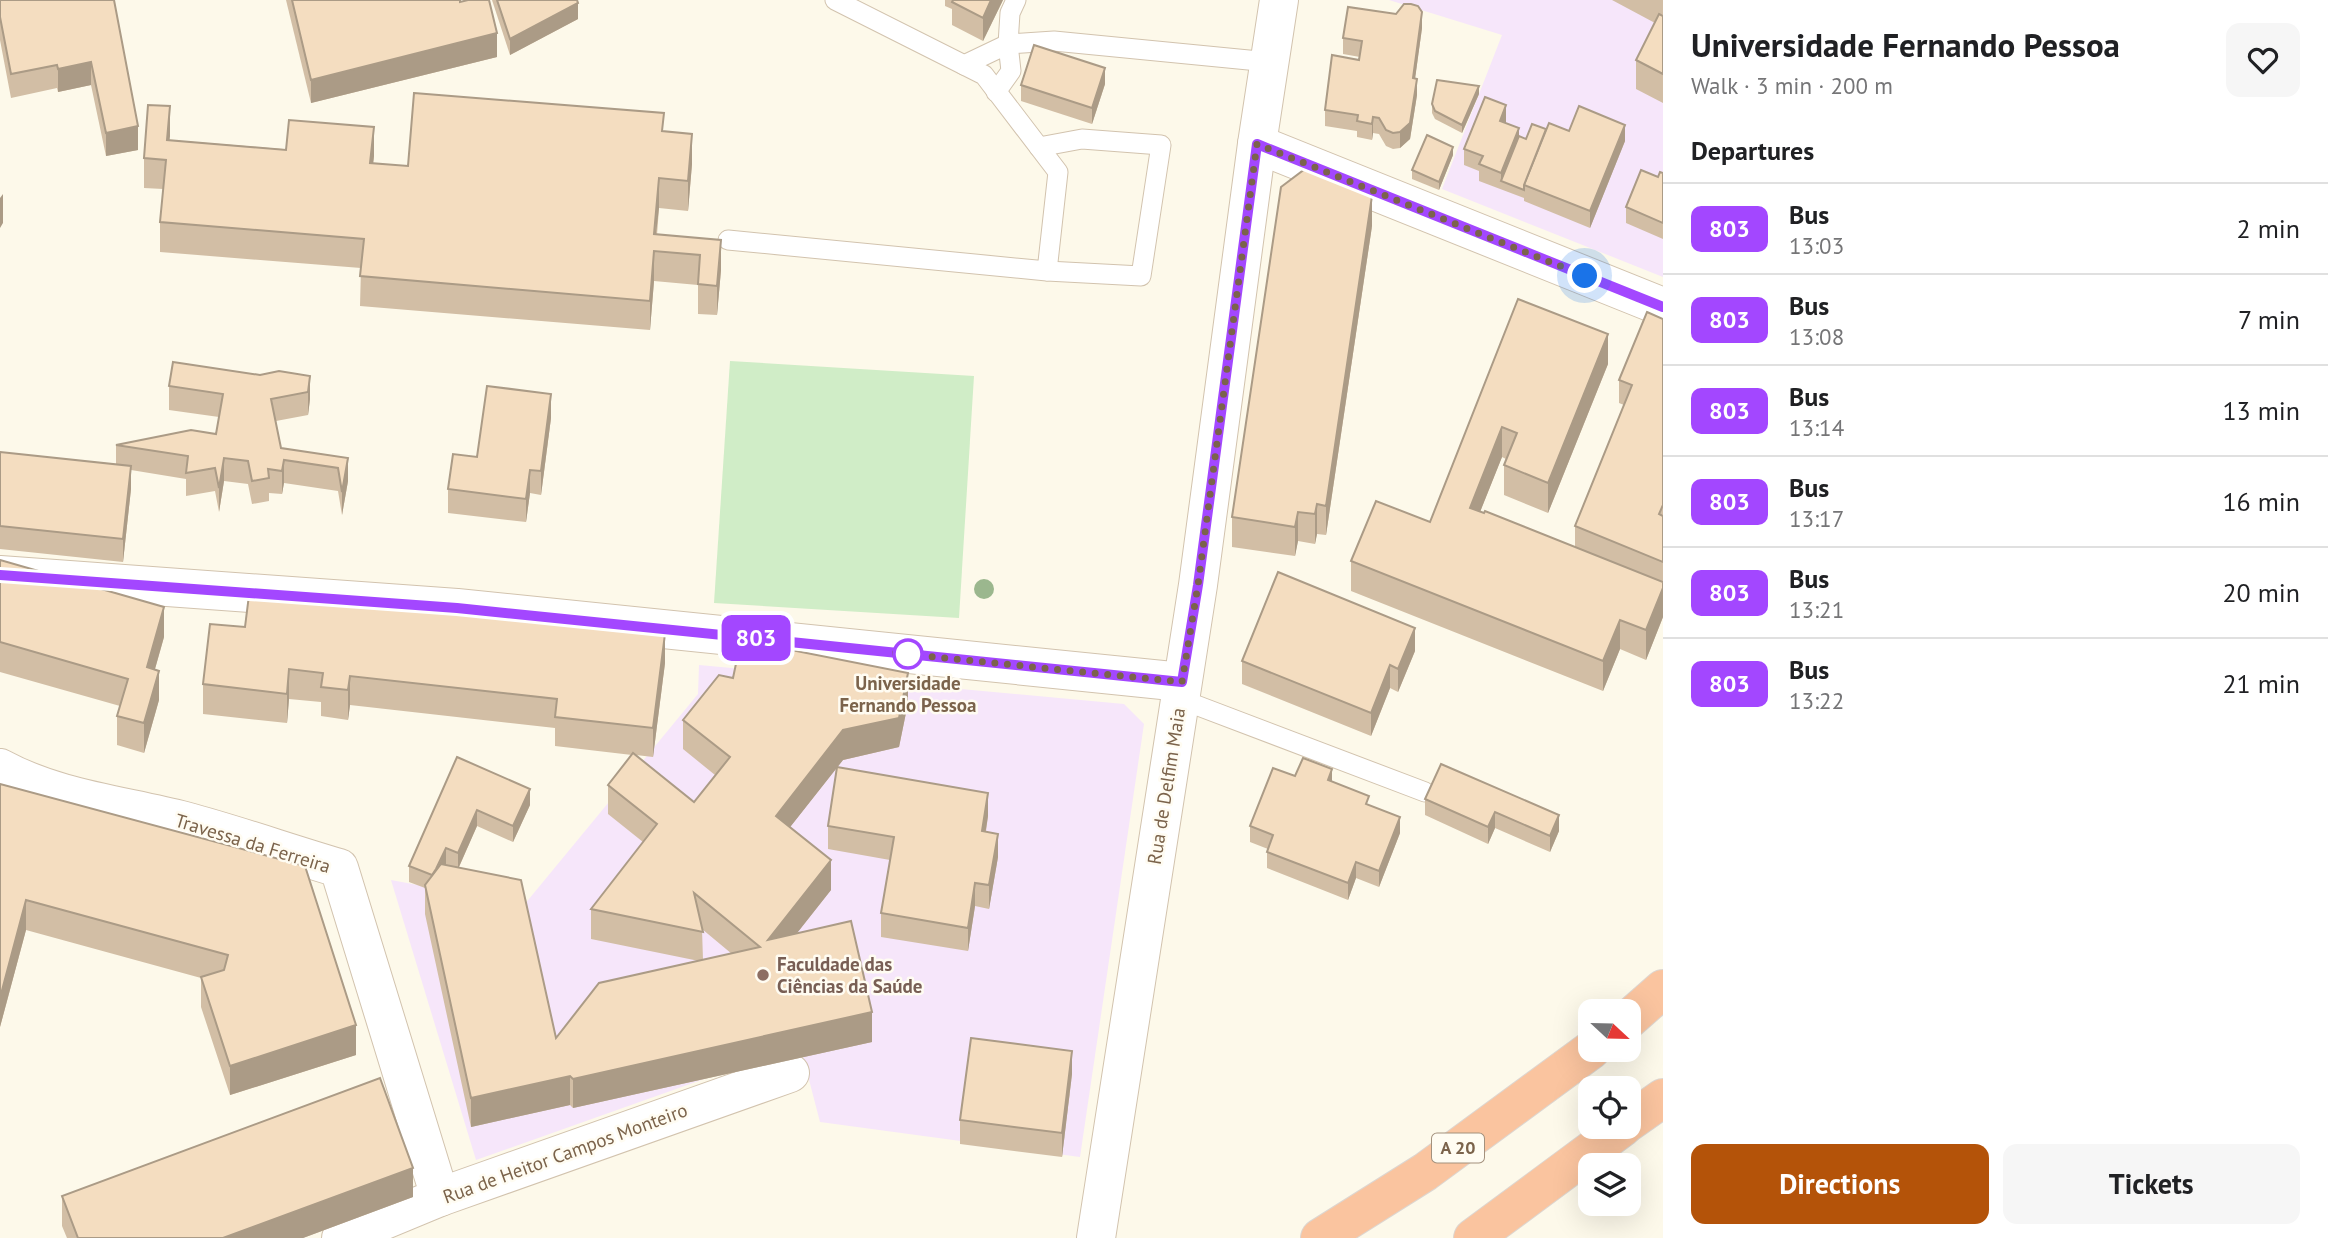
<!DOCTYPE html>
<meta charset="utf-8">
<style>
:root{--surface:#fff;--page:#f6f6f6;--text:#202124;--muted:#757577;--line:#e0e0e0;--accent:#b45309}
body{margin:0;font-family:"PT Sans",sans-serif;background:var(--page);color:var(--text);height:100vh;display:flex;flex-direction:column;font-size:26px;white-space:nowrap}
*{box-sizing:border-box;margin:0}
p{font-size:23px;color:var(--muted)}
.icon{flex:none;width:38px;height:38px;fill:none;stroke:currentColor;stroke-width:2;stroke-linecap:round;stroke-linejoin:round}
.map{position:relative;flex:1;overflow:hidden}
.side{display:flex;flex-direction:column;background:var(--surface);width:665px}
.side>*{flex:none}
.badge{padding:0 14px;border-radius:10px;font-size:24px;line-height:46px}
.needle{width:46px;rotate:112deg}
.fabs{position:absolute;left:1578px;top:999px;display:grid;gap:14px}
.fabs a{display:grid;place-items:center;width:63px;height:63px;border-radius:14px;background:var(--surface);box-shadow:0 7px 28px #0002;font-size:35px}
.you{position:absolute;width:35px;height:35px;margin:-18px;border:5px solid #fff;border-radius:50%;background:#1a73e8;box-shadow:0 0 0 10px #1a73e833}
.map>.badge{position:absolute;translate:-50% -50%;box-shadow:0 0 0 4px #fff}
h2{padding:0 28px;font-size:26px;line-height:63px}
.round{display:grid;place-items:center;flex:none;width:74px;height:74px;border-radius:14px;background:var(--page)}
.summary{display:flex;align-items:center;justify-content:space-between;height:119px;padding:0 28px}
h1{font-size:33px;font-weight:600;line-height:52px}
.button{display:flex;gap:14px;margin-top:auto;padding:14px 28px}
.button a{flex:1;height:80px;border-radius:14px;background:var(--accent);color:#fff;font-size:28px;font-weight:600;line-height:80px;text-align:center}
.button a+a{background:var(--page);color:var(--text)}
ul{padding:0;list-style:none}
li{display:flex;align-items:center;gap:21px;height:91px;padding:0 28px;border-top:2px solid var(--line)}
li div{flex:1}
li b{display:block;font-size:26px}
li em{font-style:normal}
li .badge{min-width:77px;font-weight:700;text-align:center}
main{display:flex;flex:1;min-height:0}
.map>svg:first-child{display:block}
</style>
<main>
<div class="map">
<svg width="1663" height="1238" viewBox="0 0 1663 1238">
<rect width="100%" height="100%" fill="#fdf9ea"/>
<!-- education -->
<g fill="#f6e6fa">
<path d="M1389 0H1663V277L1442 189 1502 35Z"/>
<path d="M699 665 1124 704 1144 724 1080 1157 820 1122 800 1045 476 1160 391 880 524 905 698 694Z"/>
</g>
<!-- green -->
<path fill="#d0edc7" d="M730 361 974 376 959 618 714 603Z"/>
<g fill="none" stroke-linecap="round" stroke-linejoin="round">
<defs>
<g id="service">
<path d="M1016 0 1010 13 1008 44 1054 41 1269 62"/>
<path d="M964 65 1008 44 1011 71 996 92"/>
<path d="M1039 147 1082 139 1161 145 1141 276 1047 271"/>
<path d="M728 240 1047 271 1058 172 984 75 835 0"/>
<path d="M1180 699 1425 792"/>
</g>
<g id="minor">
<path d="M1257 144 1663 307"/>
<path d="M0 575 457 608 1182 682"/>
<path d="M0 768C57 799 123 805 185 821 237 835 288 853 339 868L440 1197"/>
<path d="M341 1238 440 1197 790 1073"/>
<path d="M1096 1238 1198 585 1257 144 1279 0"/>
</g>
<g id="motorway">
<path d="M1629 1019 1663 989"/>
<path d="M1629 1122 1663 1098"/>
<path d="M1320 1238 1425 1172 1591 1050"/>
<path d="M1473 1238 1623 1127"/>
</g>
</defs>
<!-- service casing -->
<use href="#service" stroke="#d2c3ae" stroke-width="21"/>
<!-- minor casing -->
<use href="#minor" stroke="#d2c3ae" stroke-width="40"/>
<!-- motorway casing -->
<use href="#motorway" stroke="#ddd6d0" stroke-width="40"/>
<!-- service -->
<use href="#service" stroke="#fff" stroke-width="19"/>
<!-- minor -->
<use href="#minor" stroke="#fff" stroke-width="38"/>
<!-- motorway -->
<use href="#motorway" stroke="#fac49f" stroke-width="38"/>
</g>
<!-- trees -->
<circle fill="#9bb78e" cx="984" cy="589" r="10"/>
<!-- wall -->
<g fill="#d2bea5" fill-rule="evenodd">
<path d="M0 0H114L138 150 106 156 91 85 58 92 57 88 11 98 0 40Z"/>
<path d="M286 0H460L497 57 311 103Z"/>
<path d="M492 0H577L578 19 510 55Z"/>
<path d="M945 0H1003L983 41 952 25V9L945 6Z"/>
<path d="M1612 0H1663V103L1636 89V60L1655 23Z"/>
<path d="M1422 28 1415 78 1417 95 1410 139 1400 148 1393 149 1386 146 1379 134 1373 133 1372 140 1357 137V131L1325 126V110L1359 60 1360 57 1343 54V38Z"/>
<path d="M1105 84 1092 124 1021 101V85Z"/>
<path d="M1479 94 1462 133 1435 119 1432 113V104Z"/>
<path d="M1506 122V123L1519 136 1526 139 1546 129 1569 131 1625 141 1590 228 1524 201V198L1479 181V171L1464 165V149Z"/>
<path d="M664 132 692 164 688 211 659 208 657 235 721 240V270L717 315 698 314V285L654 281 650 330 360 306 361 268 160 252V222L163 189 144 188V158L169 140 374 156 373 163 408 166Z"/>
<path d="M1453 155 1439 190 1412 179V170Z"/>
<path d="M1663 173V239L1626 223V207Z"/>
<path d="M1372 226 1326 535 1317 534 1315 544 1298 541 1295 556 1232 547V517Z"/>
<path d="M1518 299 1608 364 1548 513 1504 495V465L1506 459 1502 457 1480 512 1575 547V526L1624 405 1619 403V380L1663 319V617L1646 660 1620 649 1603 691 1351 591V561L1430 522Z"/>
<path d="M260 375 310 376V399L308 415 276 421 281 448 348 458V481L342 515 338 491 284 483 282 494 269 493V501L252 504 248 484 224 481 219 512 215 491 186 496V479L131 470V489L123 562 0 549V452L116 464V445L216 434 219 417 169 410V386Z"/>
<path d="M551 418 541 495 530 493 526 522 448 513V489L477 457Z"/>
<path d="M0 560 164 637 155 669 159 700 144 753 117 745V716L120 706 0 672Z"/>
<path d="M210 624 665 663 653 757 636 755 694 802 715 775 683 749V720L733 678 908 703 899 747 843 760 790 827 831 890 796 934 872 1042 573 1108 570 1105 471 1127 425 914V888L409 882V866L457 757 530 805 513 842 477 826 459 867 556 1038 699 961 591 939V909L643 842 608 814V785L632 755 555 746V728L350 705 348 720 321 716V702L289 699 287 723 203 714V684ZM702 929 732 954 703 960Z"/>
<path d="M1415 651 1398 692 1390 688 1371 736 1242 684V661Z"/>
<path d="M1441 764 1559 831 1550 852 1495 828 1488 844 1425 815V799Z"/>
<path d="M1295 776 1332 782 1369 806 1400 833 1379 887 1356 878 1348 900 1267 868V852L1268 849 1250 842V826Z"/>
<path d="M0 784 305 866 356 1055 230 1095 201 1007V978L26 930 0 1027Z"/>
<path d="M988 816 986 831 998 857 989 909 975 906 968 951 881 937V913L890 860 828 849V826Z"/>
<path d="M1072 1074 1062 1157 960 1144V1120Z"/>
<path d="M62 1196 413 1197 303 1238H67L62 1226Z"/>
</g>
<!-- shaded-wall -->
<g fill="#ab9b86">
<path d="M991 0H1003L983 41V18Z"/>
<path d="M578 3V19L510 55V39Z"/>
<path d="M1422 12V28L1413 94V78Z"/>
<path d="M497 33V57L311 103V80Z"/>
<path d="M91 62V85L58 92V69Z"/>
<path d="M1105 68V84L1092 124V108Z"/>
<path d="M1417 79V95L1410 139 1400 148V132Z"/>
<path d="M1479 86V94L1462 133V125Z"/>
<path d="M1506 105V122L1500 137V121Z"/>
<path d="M170 106V136L167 170V140Z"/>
<path d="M1373 117V133L1372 140V124Z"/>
<path d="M1625 125V141L1590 228V211Z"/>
<path d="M138 126V150L106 156V133Z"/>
<path d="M374 127V156L370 192V163Z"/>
<path d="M1519 128V144L1501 181V173Z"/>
<path d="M692 134V164L688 211V181Z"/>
<path d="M1453 147V155L1439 190V182Z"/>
<path d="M659 178V208L654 251V281L650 330V301Z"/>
<path d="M3 194V223L0 228V198Z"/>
<path d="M1372 196V226L1326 535V506Z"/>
<path d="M721 240V270L717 315V286Z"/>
<path d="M1608 334V364L1548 513V483Z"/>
<path d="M310 376V399L308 415V392Z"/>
<path d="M551 394V418L541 495V471Z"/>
<path d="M1502 427V457L1470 537V508Z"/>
<path d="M224 458V481L219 512V488Z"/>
<path d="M348 458V481L342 515V492Z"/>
<path d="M284 460V483L282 494V471Z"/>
<path d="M131 466V489L123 562V539Z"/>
<path d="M530 470V493L526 522V499Z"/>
<path d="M1317 504V534L1315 544V514Z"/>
<path d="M1298 512V541L1295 556V527Z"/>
<path d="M1663 588V617L1646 660V630Z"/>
<path d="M164 607V637L147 697V667Z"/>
<path d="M1620 620V649L1603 691V661Z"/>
<path d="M1415 628V651L1398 692V669Z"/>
<path d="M665 634V663L653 757V728Z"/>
<path d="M1390 665V688L1371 736V713Z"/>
<path d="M289 669V699L287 723V694Z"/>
<path d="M159 671V700L144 753V723Z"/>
<path d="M908 673V703L899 747 843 760 776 845V816L843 730Z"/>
<path d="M350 676V705L348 720V690Z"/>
<path d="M1332 769V785L1328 780Z"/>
<path d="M530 789V805L513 842V826Z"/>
<path d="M988 793V816L982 854V831Z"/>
<path d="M477 810V826L458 869V853Z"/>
<path d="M1495 812V828L1488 844V827Z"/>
<path d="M1559 815V831L1550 852V836Z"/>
<path d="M1400 817V833L1379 887V871Z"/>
<path d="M998 834V857L989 909V885Z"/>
<path d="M446 848V864L434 892V876Z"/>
<path d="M831 860V890L768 970V940Z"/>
<path d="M1356 862V878L1348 900V883Z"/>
<path d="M975 883V906L968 951V928Z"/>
<path d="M26 900V930L0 1027V998Z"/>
<path d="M872 1012V1042L573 1108V1079Z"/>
<path d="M356 1025V1055L230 1095V1066Z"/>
<path d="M1072 1051V1074L1062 1157V1133Z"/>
<path d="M570 1076V1105L471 1127V1098Z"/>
<path d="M413 1168V1197L303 1238H223Z"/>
</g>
<!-- building -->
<g fill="#f4ddc0" stroke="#ab9b86" stroke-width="2">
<path d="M0 0H114L138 126 106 133 91 62 58 69 57 65 11 74 0 17Z"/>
<path d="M292 0H460V2L468 0H489L497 33 311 80Z"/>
<path d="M497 0H577L578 3 510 39Z"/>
<path d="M953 0H991L983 18 952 2Z"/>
<path d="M1404 4H1411L1418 6 1422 12 1413 78 1417 79 1410 123 1400 132 1393 133 1386 130 1379 118 1373 117 1372 124 1357 121 1358 115 1325 110 1332 55 1359 60 1362 41 1343 38 1348 7 1396 14Z"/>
<path d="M1659 14 1663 16V74L1636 60Z"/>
<path d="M1034 45 1105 68 1092 108 1021 85Z"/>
<path d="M1437 80 1479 86 1462 125 1435 111 1432 104Z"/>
<path d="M414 93 664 113 662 131 692 134 688 181 659 178 654 234 721 240 717 286 698 284 700 255 654 251 650 301 360 276 364 239 160 222 166 160 144 158 148 105 170 106 167 140 286 150 289 120 374 127 370 163 408 166Z"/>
<path d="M1485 97 1506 105 1500 121 1519 128 1501 173 1479 164 1483 156 1464 149Z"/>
<path d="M1579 106 1625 125 1590 211 1524 185 1549 123 1569 131Z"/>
<path d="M1532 124 1546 129 1524 185V190L1501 181 1519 136 1526 139Z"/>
<path d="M1427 135 1453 147 1439 182 1412 170Z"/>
<path d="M1305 169 1372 196 1326 506 1317 504 1315 514 1298 512 1295 527 1232 517 1281 187Z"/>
<path d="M1641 170 1658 177 1660 172 1663 173V223L1626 207Z"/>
<path d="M1518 299 1608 334 1548 483 1504 465 1517 433 1502 427 1470 508 1484 513 1485 511 1663 582V588L1646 630 1620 620 1603 661 1351 561 1376 501 1430 522Z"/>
<path d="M1647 312 1663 319V505L1659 514 1663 516V562L1575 526 1632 385 1619 380Z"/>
<path d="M173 362 260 375 279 371 310 376 308 392 271 399 281 448 348 458 342 492 338 468 284 460 282 471 268 469 269 478 252 481 248 461 224 458 219 488 215 468 186 473 188 456 116 445 191 430 216 434 223 394 169 386Z"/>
<path d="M487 386 551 394 541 471 530 470 526 499 448 489 453 454 477 457Z"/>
<path d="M0 452 131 466 123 539 0 526Z"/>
<path d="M0 560 164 607 147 667 159 671 144 723 117 716 128 679 0 642Z"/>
<path d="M1278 572 1415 628 1398 669 1390 665 1371 713 1242 661Z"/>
<path d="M250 587 665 634 653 728 555 717 557 699 350 676 348 690 321 687 323 673 289 669 287 694 203 684 210 624 245 627Z"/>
<path d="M741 640 908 673 899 718 843 730 776 816 831 860 768 940 851 921 872 1012 573 1079 570 1076 471 1098 425 885 441 864 521 880 556 1038 599 983 760 947 694 893 703 932 591 909 657 824 608 785 633 753 694 802 730 757 683 720 719 675 733 678Z"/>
<path d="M457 757 530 789 513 826 477 810 458 853 446 848 436 869 432 875 409 866Z"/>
<path d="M1303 758 1332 769 1328 780 1369 796 1366 804 1400 817 1379 871 1356 862 1348 883 1267 852 1273 835 1250 826 1273 768 1295 776Z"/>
<path d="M1441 764 1559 815 1550 836 1495 812 1488 827 1425 799Z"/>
<path d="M837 767 988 793 982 831 998 834 989 885 975 883 968 928 881 913 894 837 828 826Z"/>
<path d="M0 784 305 866 356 1025 230 1066 201 977 224 970 228 955 26 900 0 998Z"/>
<path d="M971 1038 1072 1051 1062 1133 960 1120Z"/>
<path d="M380 1078 413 1168 223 1238H78L62 1196Z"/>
</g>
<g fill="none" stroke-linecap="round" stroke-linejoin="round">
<defs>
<path id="line" d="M0 575 457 608 1182 682 1198 585 1257 144 1663 307"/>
</defs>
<!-- line casing -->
<use href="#line" stroke="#fff" stroke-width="16"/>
<!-- line -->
<use href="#line" stroke="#a347ff" stroke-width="10"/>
<!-- walk -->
<path stroke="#7b634b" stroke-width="7" stroke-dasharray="0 12.6" d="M908 654 895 653 1182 682 1198 585 1257 144 1585 276"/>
</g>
<!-- markers -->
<circle fill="#fff" stroke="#a347ff" stroke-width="3.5" cx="908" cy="654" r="14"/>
<circle fill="#8d6e63" stroke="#fffcf2" stroke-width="2.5" cx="763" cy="975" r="7"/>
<g text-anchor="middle" stroke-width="5" stroke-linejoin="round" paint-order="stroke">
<!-- shield labels -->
<rect fill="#fffcf2" stroke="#a3917d" stroke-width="2" x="1432" y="1133.5" width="52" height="29" rx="5"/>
<g font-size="18" font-weight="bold" fill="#7b634b">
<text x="1458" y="1154">A 20</text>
</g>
<!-- stop labels -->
<g font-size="19" font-weight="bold" fill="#7b634b" stroke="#fffcf2">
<text x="908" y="690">Universidade<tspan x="908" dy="22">Fernando Pessoa</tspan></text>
</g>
<!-- street labels -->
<g font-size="19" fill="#7b634b" stroke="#fffcf2">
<text transform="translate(1166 786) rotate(-81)" y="7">Rua de Delfim Maia</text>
<text transform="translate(253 843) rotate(17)" y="7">Travessa da Ferreira</text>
<text transform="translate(565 1153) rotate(-20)" y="7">Rua de Heitor Campos Monteiro</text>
</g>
<!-- education labels -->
<g font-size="19" font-weight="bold" fill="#785e54" stroke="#fffcf2" text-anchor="start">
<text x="777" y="971">Faculdade das<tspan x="777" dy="22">Ciências da Saúde</tspan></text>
</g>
</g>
</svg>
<div class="fabs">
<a><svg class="needle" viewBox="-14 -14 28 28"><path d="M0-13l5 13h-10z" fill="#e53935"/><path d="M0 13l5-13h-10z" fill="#757577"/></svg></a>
<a><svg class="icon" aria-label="locate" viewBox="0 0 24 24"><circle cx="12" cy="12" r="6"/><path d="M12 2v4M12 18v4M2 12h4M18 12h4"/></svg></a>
<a><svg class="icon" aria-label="layers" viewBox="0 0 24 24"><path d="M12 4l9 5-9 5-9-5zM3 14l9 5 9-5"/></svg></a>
</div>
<div class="you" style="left:1585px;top:276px"></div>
<b class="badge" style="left:756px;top:638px;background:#a347ff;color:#fff">803</b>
</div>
<section class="side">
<div class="summary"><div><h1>Universidade Fernando Pessoa</h1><p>Walk · 3 min · 200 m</p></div><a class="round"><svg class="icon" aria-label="heart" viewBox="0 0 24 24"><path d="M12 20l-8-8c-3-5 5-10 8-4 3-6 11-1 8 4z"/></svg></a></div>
<h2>Departures</h2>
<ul>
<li><span class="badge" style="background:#a347ff;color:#fff">803</span><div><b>Bus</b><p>13:03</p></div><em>2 min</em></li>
<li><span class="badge" style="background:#a347ff;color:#fff">803</span><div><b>Bus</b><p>13:08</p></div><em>7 min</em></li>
<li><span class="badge" style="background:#a347ff;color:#fff">803</span><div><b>Bus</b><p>13:14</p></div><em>13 min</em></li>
<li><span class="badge" style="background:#a347ff;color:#fff">803</span><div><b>Bus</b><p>13:17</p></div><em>16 min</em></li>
<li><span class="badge" style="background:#a347ff;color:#fff">803</span><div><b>Bus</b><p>13:21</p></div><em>20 min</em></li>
<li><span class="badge" style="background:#a347ff;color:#fff">803</span><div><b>Bus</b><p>13:22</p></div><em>21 min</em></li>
</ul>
<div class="button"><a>Directions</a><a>Tickets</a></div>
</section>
</main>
